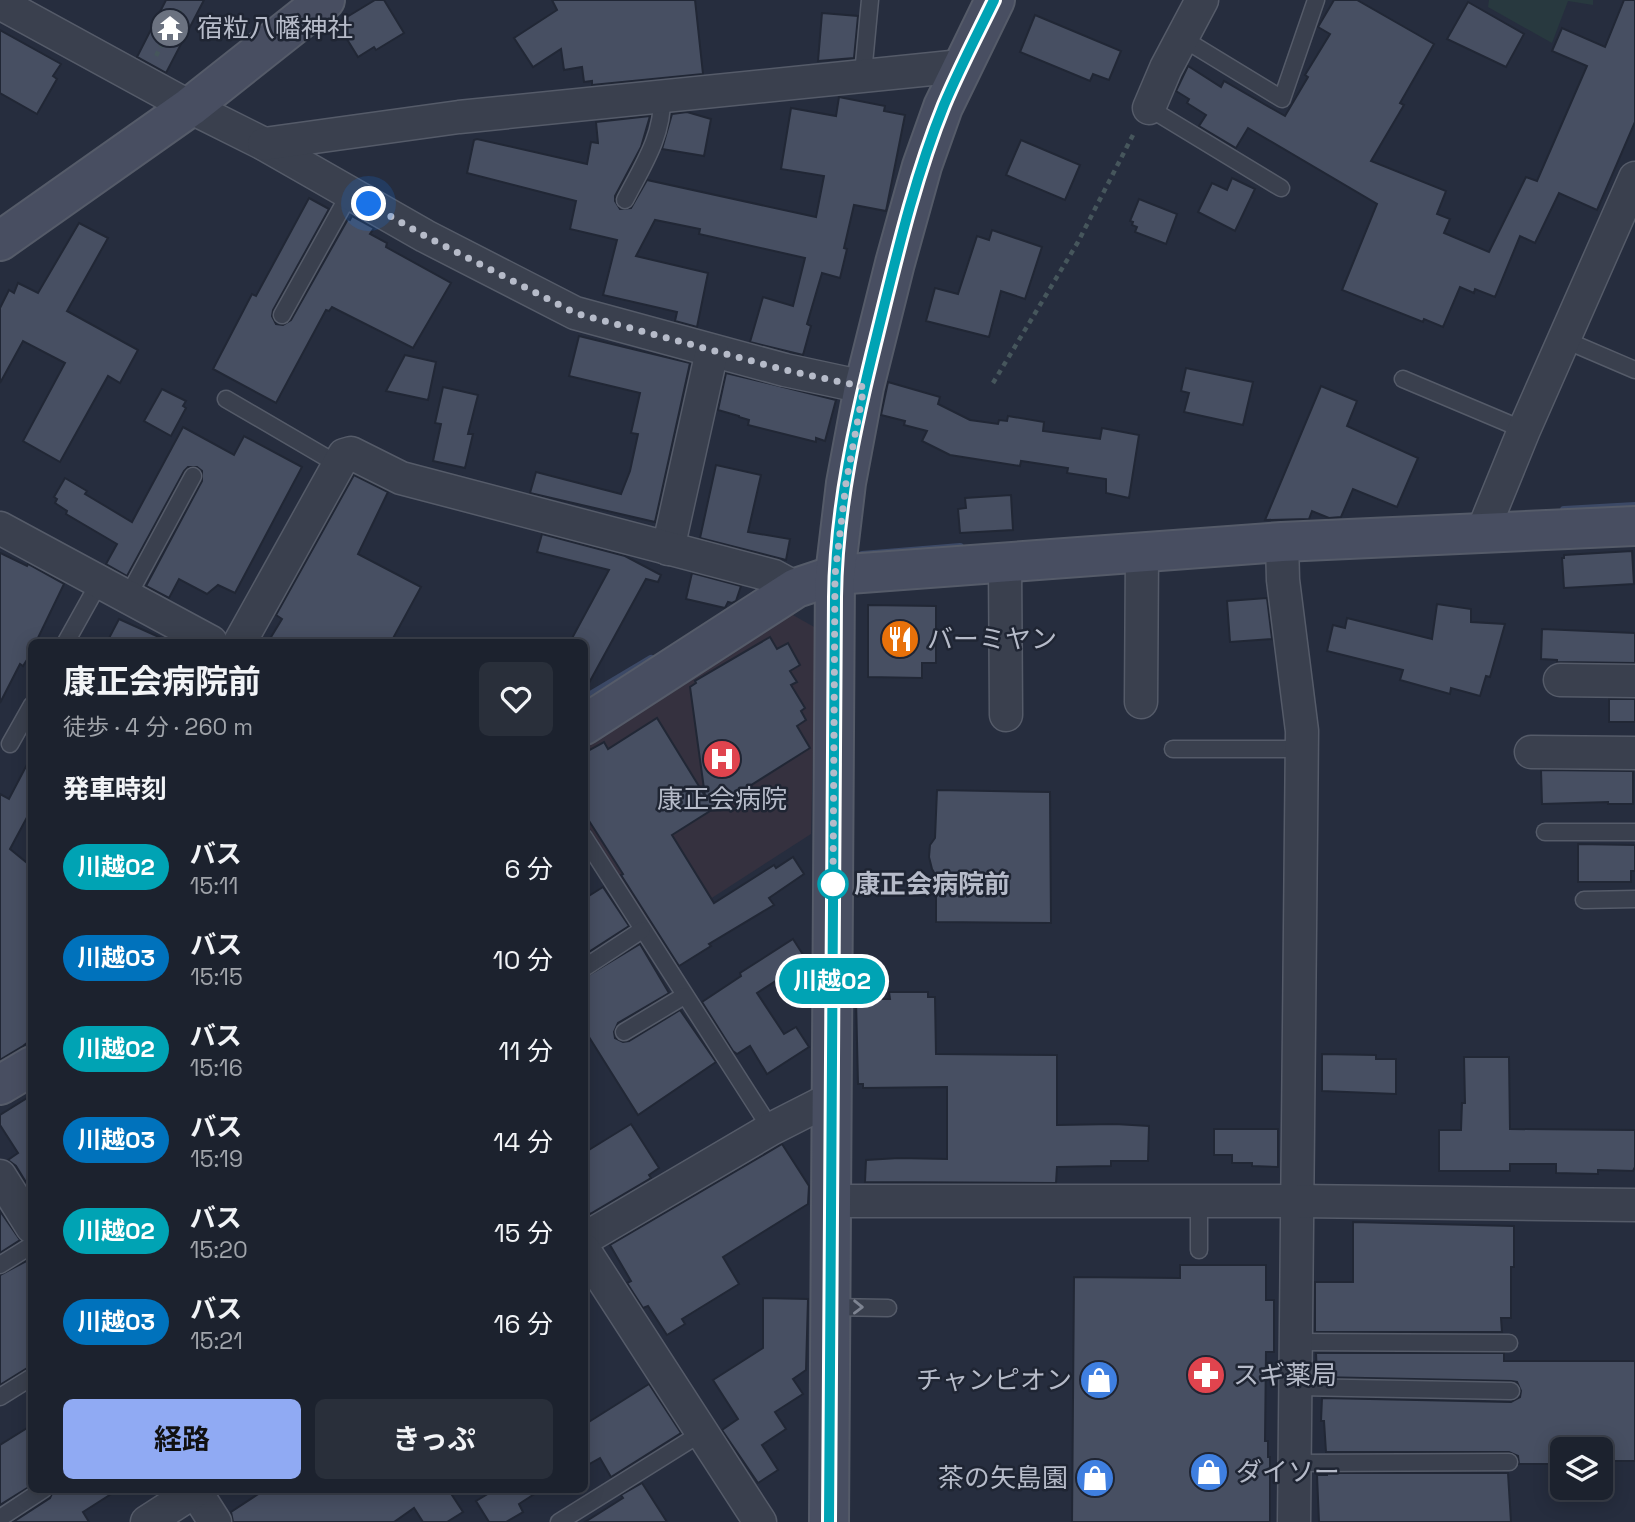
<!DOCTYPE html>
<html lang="ja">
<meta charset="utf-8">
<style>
:root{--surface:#1c222e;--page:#292f3a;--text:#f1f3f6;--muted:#a0a4aa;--line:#3a3f4a;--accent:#90aaf3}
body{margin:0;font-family:"Space Grotesk","Noto Sans JP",sans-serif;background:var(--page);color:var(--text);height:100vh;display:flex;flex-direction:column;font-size:26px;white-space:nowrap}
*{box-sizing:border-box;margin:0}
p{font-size:23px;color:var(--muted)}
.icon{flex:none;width:38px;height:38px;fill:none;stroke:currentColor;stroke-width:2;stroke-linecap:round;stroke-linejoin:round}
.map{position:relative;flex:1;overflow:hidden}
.panel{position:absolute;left:28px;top:639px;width:560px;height:854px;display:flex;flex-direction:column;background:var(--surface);border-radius:10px;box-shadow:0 4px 18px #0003,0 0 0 2px var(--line)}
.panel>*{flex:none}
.badge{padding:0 14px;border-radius:23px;font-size:24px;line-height:46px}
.controls{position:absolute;left:1550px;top:1437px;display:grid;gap:14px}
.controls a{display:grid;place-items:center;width:63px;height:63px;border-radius:10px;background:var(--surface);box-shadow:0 4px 18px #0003,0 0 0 2px var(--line);font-size:35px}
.you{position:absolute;width:35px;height:35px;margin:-18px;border:5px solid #fff;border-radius:50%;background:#1a73e8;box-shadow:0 0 0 10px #1a73e833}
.map>.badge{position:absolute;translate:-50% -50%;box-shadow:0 0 0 4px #fff}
h2{padding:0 35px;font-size:26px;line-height:63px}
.round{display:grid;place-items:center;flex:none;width:74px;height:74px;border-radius:10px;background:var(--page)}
.headline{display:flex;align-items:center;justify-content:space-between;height:119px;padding:0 35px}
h1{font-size:33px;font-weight:700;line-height:52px}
.primary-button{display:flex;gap:14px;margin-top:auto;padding:14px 35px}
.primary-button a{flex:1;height:80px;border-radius:10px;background:var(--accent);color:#111;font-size:28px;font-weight:700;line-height:80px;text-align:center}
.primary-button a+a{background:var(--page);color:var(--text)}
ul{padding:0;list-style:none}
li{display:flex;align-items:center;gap:21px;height:91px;padding:0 35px}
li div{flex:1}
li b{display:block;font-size:26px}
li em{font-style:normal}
li .badge{min-width:77px;font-weight:700;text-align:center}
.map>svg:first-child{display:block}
</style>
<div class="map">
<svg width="1635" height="1522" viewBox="0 0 1635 1522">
<rect width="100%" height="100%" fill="#262d3e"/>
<!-- medical -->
<path fill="#35313f" d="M791 614 816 628 811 834 656 934 585 821V741Z"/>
<!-- green -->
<path fill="#28393f" d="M1489 0H1593V5L1568 1 1552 43 1488 7Z"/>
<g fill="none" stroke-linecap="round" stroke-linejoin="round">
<!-- stream -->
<g stroke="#3c4966" stroke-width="8">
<path d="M1564 510 1635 506"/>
<path d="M862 555 960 547"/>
<path d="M584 699 651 659"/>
</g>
</g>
<!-- building -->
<g fill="#474f62" stroke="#212735" stroke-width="2">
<path d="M166 0H204L166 73 137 57Z"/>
<path d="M375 0H384L404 33 376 50 374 47 358 57 337 23Z"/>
<path d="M552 0H695L703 74 592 85V81L584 82 582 67 564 70 561 49 533 67 514 38 557 10Z"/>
<path d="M1334 0H1357L1434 44 1400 103 1404 105 1371 161 1446 191 1437 214 1450 219 1444 233 1489 252 1526 177 1537 181 1587 66 1552 51 1562 28 1605 47 1624 0H1635V122L1597 210 1559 193 1535 243 1520 236 1495 297 1475 289 1474 293 1460 287 1443 327 1424 319 1423 322 1342 290 1377 204 1248 128 1236 148 1199 126 1206 115 1187 103 1189 99 1176 91 1188 66 1221 87 1224 81 1285 116 1308 77 1305 75 1330 34 1318 27Z"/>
<path d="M1468 2 1524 34 1506 67 1447 39Z"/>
<path d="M822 13 858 16 854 58 818 61Z"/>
<path d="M1035 15 1121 51 1109 80 1093 74 1090 81 1020 52Z"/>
<path d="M0 30 61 64 53 76 57 79 37 114 0 93Z"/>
<path d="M839 97 885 106 884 111 905 115 886 211 854 205 844 248 847 249 840 278 822 273 807 324 811 326 803 355 750 342 763 297 793 306 805 258 699 234 700 229 655 220 636 256 708 273 697 327 675 321 677 312 603 295 617 240 570 229 576 201 467 173 474 140 477 139 587 164 591 142 598 143 596 122 650 116 641 147 615 196V201L620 209 631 208 647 180 816 217 824 176 781 169 791 108 836 116Z"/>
<path d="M687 112 711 119 704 156 662 149 672 114Z"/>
<path d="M1021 140 1080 165 1065 200 1006 175Z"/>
<path d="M1232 178 1255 189 1235 231 1198 212 1212 183 1227 190Z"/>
<path d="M309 198 329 209 273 310 272 316 276 324 283 325 291 320 348 219 350 220 352 216 374 228 370 234 387 243 386 247 451 283 413 348 332 307 329 311 326 310 276 403 213 369 252 294 256 296Z"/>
<path d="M1139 199 1177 214 1166 244 1135 232 1137 227 1132 225 1133 222 1130 221Z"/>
<path d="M79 223 108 238 67 311 138 350 120 383 108 376 60 462 23 441 65 363 23 341 0 383V308L9 290 14 293 18 283 38 293Z"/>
<path d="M992 230 1042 247 1025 299 1001 291 989 337 926 321 935 288 958 294 977 236 989 240Z"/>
<path d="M579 336 690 363 655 522 530 493 536 472 621 494 630 471 638 434 631 433 640 393 569 376Z"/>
<path d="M405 355 436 362 428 400 386 391Z"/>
<path d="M1186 368 1253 382 1243 425 1184 412 1189 393 1181 391Z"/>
<path d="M726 373 836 400 825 441 816 438V442L748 425 749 420 739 417V416L718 410Z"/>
<path d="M888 382 940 397 938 404 970 420 998 424 999 420 1007 421 1008 416 1044 422 1043 431 1100 439 1102 428 1139 435 1129 498 1106 493V479L1067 473 1068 468 1021 461 1020 466 950 455 922 441 927 431 904 425 905 421 881 415Z"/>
<path d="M1321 386 1357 401 1347 426 1418 458 1397 507 1353 489 1341 517 1329 518 1312 511 1309 519 1265 520Z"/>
<path d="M443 387 478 395 468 434H473L465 468 433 461 441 424 435 423Z"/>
<path d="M162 389 186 401 183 406 186 408 171 436 144 421Z"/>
<path d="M183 427 234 455 244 436 302 467 235 593 218 585 207 594 179 579 169 598 146 586 202 481V471L197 467H188L184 471 127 576 106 564 117 544 66 514 67 511 55 503 57 499 54 497 65 478 87 491 85 494 132 522Z"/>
<path d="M716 465 761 475 748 532 790 539 786 560 700 538Z"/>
<path d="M354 475 388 492 358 554 421 587 391 642H268L282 619 276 615Z"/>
<path d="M1011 495 1013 530 960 533 958 509 966 508 965 498Z"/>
<path d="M542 534 625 556 661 575 658 582 646 579 584 692V642H570L609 570 537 552Z"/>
<path d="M1632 551 1634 584 1564 588 1562 558H1564V555Z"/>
<path d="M0 553 27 566 28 564 64 584 36 642H32V652L23 666 20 664 0 703Z"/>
<path d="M692 573 741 586 736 601 732 603 728 602 725 608 686 599Z"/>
<path d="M1267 598 1272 639 1230 642 1227 601Z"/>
<path d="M1437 604 1471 609V622L1505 624 1490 677 1486 676 1480 696 1451 688 1450 694 1400 680 1403 670 1327 651 1333 625 1345 628 1347 618 1432 639Z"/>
<path d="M868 605 936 606V663H922V678L868 677Z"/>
<path d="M119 619 170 642H107Z"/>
<path d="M1542 629 1635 633V663L1557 662V660L1541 659Z"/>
<path d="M770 637 777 649 788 643 800 665 790 671 797 682 791 685 805 708 801 711 806 720 797 726 810 748 672 835 714 903 774 865 776 868 793 857 804 874 769 898 774 905 709 944 711 946 679 966 621 875 623 874 584 813V753L604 742 608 749 657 718 705 796 690 687 696 683 695 681Z"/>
<rect x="1609" y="699" width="26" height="23"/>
<path d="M32 755V808L10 849 32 867V1039L23 1046 0 1060V794L9 799Z"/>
<path d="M1541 770 1633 771V804H1608V802L1542 804Z"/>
<path d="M937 790 1050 792 1051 923 936 922V876L932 869 929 857 930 845 935 838Z"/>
<path d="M1578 844 1635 845V871H1631V882H1578Z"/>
<path d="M603 887 629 926 584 955V899Z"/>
<path d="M793 939 807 961 757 993 784 1034 796 1027 809 1047 767 1074 750 1046 737 1054 733 1051 702 1002 741 976 740 973Z"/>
<path d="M640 944 669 993 618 1023 614 1032 615 1038 623 1042 629 1041 680 1010 716 1062 638 1115 584 1029V978Z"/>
<path d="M889 992H928V997H935L936 1054 1057 1055V1125L1115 1124 1149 1126 1148 1161H1111V1166L1057 1167 1056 1183 865 1182 866 1160 899 1158 947 1159V1087L863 1088V1084H858L856 999H890Z"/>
<path d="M1322 1054 1376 1055V1059H1396V1094L1322 1091Z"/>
<path d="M1464 1057H1509L1510 1129 1635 1130V1167L1633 1171 1598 1170V1174L1556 1173V1164H1510V1171H1439V1130H1461L1462 1103H1465Z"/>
<path d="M32 1095V1192L16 1166 8 1160 18 1153 0 1125V1115Z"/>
<path d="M631 1124 659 1168 649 1175 651 1178 590 1214 584 1204V1153Z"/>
<path d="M1214 1129H1278V1167L1252 1166V1163H1232V1155H1214Z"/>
<path d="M782 1144 809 1186 808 1204 723 1257 739 1284 682 1319 685 1324 667 1335 648 1306 643 1308 627 1283 631 1281 610 1245Z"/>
<path d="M0 1211 20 1240 0 1253Z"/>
<path d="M1353 1222 1514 1226V1267H1511V1318H1501L1502 1332H1315V1282H1353Z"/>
<path d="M32 1258V1365L0 1385V1275Z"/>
<path d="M1180 1265H1266V1300H1274V1352H1266L1265 1441H1268V1457H1270V1522H1072L1074 1277 1180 1278Z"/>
<path d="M763 1298 808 1299 806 1370 793 1379 803 1394 775 1412 786 1429 762 1445 778 1470 758 1483 722 1430 738 1419 713 1380 763 1348Z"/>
<path d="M1316 1353H1504V1361H1635V1461H1609V1464H1601V1449H1563V1464H1519L1518 1456 1509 1452H1326L1324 1421H1321L1322 1398 1511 1402 1520 1397 1521 1391 1517 1382 1511 1381 1317 1377Z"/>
<path d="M649 1384 681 1433 611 1477 600 1458 584 1467V1425Z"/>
<path d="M32 1425V1485L0 1505V1445Z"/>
<path d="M1327 1473H1508L1511 1522H1319L1317 1475H1327Z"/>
<path d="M642 1483 667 1522H585L623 1498 621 1495Z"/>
<path d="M54 1489H119L83 1512 89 1522H13L50 1498Z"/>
<path d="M266 1489H448L463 1512 447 1522H423L414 1508 394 1522H233L231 1512Z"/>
<path d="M496 1489H542L519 1504 523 1512 506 1522H489L476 1501Z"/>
</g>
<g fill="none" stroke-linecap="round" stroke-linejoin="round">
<defs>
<g id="lane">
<path d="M1182 38 1282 99 1316 0"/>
<path d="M863 74 870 0"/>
<path d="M1149 108 1281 188"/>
<path d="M625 200C642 167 663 136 662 98"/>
<path d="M282 315 350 193"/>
<path d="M1565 340 1635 370"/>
<path d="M1403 379 1524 430"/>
<path d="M226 399 339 465"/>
<path d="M128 596 193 476"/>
<path d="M66 642 100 581"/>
<path d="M10 744 32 705"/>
<path d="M1173 749H1301"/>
<path d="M1545 832H1635"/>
<path d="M584 837 771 1129"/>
<path d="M1584 900 1635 899"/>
<path d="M584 968 642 930"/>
<path d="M624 1032 684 996"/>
<path d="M1199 1250V1201"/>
<path d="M0 1265 32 1245"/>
<path d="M829 1307 888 1308"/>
<path d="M1297 1342 1509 1343"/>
<path d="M1297 1387 1511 1391"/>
<path d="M0 1397 32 1377"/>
<path d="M1295 1463 1509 1462"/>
<path d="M0 1518 44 1489"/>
<path d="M559 1522 703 1432"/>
</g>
<g id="street">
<path d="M0 3 190 107 264 144 425 236 575 313 785 370 864 387"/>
<path d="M1149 108 1166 68 1202 0"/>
<path d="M264 144 459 117 961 66"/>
<path d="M0 528 211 642"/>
<path d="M1482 533 1524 430 1635 178"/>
<path d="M1282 542 1283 580 1302 731 1294 1522"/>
<path d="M668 549 712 351"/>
<path d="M1005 562 1006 715"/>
<path d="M240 642 344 455 351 453 401 478 774 576 796 588"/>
<path d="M1560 680 1635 681"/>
<path d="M1141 702 1142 553"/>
<path d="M1531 752 1635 753"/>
<path d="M0 1176 32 1227"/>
<path d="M830 1201H1297L1635 1205"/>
<path d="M584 1239 771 1129 832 1098"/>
<path d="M584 1250 760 1522"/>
<path d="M194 1489 215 1522"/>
<path d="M147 1522 198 1489"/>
</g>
<g id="secondary">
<path d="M0 241 190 107 325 0"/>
<path d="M584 725 796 588 835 575 1282 542 1635 526"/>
<path d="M0 1085 32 1066"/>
<path d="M829 1522 835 575 846 483 864 387 895 263 922 166 943 107 995 0"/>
</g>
</defs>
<!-- lane casing -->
<use href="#lane" stroke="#555b69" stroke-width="19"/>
<!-- street casing -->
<use href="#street" stroke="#555b69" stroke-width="35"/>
<!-- secondary casing -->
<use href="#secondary" stroke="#555b69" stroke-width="42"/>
<!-- path -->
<g stroke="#46565c" stroke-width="4.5" stroke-dasharray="5 5" stroke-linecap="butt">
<path d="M156 56 180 10"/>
<path d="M993 383 1078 242 1135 131"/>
</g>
<!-- lane -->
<use href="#lane" stroke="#3a404e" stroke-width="16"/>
<!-- street -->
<use href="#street" stroke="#3a404e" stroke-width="32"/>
<!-- secondary -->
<use href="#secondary" stroke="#484e61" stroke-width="38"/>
</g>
<!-- one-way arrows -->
<defs><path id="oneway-chevron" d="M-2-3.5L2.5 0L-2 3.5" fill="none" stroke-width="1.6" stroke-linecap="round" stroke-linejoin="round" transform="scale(1.75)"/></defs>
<use stroke="#7e8492" href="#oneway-chevron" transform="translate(858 1307) rotate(1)"/>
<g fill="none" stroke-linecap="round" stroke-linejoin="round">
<defs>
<path id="line" d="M829 1522 835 597C836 508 856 420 877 335 896 258 914 179 944 105 959 69 977 35 994 0"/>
</defs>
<!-- line casing -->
<use href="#line" stroke="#fff" stroke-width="16"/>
<!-- line -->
<use href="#line" stroke="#00a3b4" stroke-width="10"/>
<!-- walk -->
<path stroke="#b6bbc9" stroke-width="7" stroke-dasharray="0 12.6" d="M369 204 425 236 575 313 785 370 864 387 846 483 835 575 833 884"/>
</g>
<!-- icons -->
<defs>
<symbol id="temple-disc" viewBox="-11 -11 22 22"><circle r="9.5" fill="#6b7280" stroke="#1f2533"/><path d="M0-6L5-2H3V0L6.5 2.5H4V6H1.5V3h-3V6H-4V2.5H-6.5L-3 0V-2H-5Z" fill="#fff"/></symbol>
<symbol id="restaurant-disc" viewBox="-11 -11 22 22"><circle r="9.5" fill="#e8710a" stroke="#1f2533"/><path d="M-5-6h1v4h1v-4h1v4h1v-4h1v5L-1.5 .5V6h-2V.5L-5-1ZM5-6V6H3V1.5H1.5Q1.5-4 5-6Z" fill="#fff"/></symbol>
<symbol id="hospital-disc" viewBox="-11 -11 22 22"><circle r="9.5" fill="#e0444e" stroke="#1f2533"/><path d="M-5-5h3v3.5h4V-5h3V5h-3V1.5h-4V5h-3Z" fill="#fff"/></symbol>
<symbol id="pharmacy-disc" viewBox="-11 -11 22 22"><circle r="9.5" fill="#e0444e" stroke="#1f2533"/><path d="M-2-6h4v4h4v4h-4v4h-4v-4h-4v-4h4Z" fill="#fff"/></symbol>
<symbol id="shop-disc" viewBox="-11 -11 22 22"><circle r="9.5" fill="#3f7fe0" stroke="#1f2533"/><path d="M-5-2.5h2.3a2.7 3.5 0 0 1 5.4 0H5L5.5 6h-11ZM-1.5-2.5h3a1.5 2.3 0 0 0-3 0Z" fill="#fff"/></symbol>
</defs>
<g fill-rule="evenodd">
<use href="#temple-disc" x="148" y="6" width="44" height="44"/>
<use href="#restaurant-disc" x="878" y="617" width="44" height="44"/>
<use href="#hospital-disc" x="700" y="737" width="44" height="44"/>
<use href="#pharmacy-disc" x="1184" y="1353" width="44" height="44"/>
<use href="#shop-disc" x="1077" y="1358" width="44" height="44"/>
<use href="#shop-disc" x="1187" y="1450" width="44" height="44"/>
<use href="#shop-disc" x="1073" y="1456" width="44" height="44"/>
</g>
<!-- markers -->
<circle fill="#fff" stroke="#00a3b4" stroke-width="3.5" cx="833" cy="884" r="14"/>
<g text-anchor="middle" stroke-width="5" stroke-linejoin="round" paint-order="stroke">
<!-- poi labels -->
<g font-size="26" fill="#b6bbc9" stroke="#1f2533" text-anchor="start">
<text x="197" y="37">宿粒八幡神社</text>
<text x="927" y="648">バーミヤン</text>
<text x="722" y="808" text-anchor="middle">康正会病院</text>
<text x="1233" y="1384">スギ薬局</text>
<text x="1072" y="1389" text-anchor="end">チャンピオン</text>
<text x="1236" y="1481">ダイソー</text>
<text x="1068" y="1487" text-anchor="end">茶の矢島園</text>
</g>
<!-- stop labels -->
<g font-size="26" font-weight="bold" fill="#b6bbc9" stroke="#1f2533" text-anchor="start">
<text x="854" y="893">康正会病院前</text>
</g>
</g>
</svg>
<div class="controls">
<a><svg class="icon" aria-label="layers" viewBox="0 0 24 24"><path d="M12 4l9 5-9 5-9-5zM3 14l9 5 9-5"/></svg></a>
</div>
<div class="you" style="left:369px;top:204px"></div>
<b class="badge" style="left:832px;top:981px;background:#00a3b4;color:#fff">川越02</b>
<section class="panel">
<div class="headline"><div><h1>康正会病院前</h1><p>徒歩 · 4 分 · 260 m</p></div><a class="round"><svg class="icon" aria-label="heart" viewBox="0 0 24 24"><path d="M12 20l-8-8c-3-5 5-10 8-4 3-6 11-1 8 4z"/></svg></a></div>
<h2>発車時刻</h2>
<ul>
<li><span class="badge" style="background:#00a3b4;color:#fff">川越02</span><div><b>バス</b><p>15:11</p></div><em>6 分</em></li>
<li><span class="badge" style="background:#0072bc;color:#fff">川越03</span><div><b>バス</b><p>15:15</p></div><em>10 分</em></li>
<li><span class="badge" style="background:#00a3b4;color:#fff">川越02</span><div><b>バス</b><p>15:16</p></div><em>11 分</em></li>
<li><span class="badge" style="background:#0072bc;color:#fff">川越03</span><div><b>バス</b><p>15:19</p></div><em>14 分</em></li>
<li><span class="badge" style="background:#00a3b4;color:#fff">川越02</span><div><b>バス</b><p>15:20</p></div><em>15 分</em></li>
<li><span class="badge" style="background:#0072bc;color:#fff">川越03</span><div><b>バス</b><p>15:21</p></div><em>16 分</em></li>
</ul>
<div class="primary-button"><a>経路</a><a>きっぷ</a></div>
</section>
</div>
